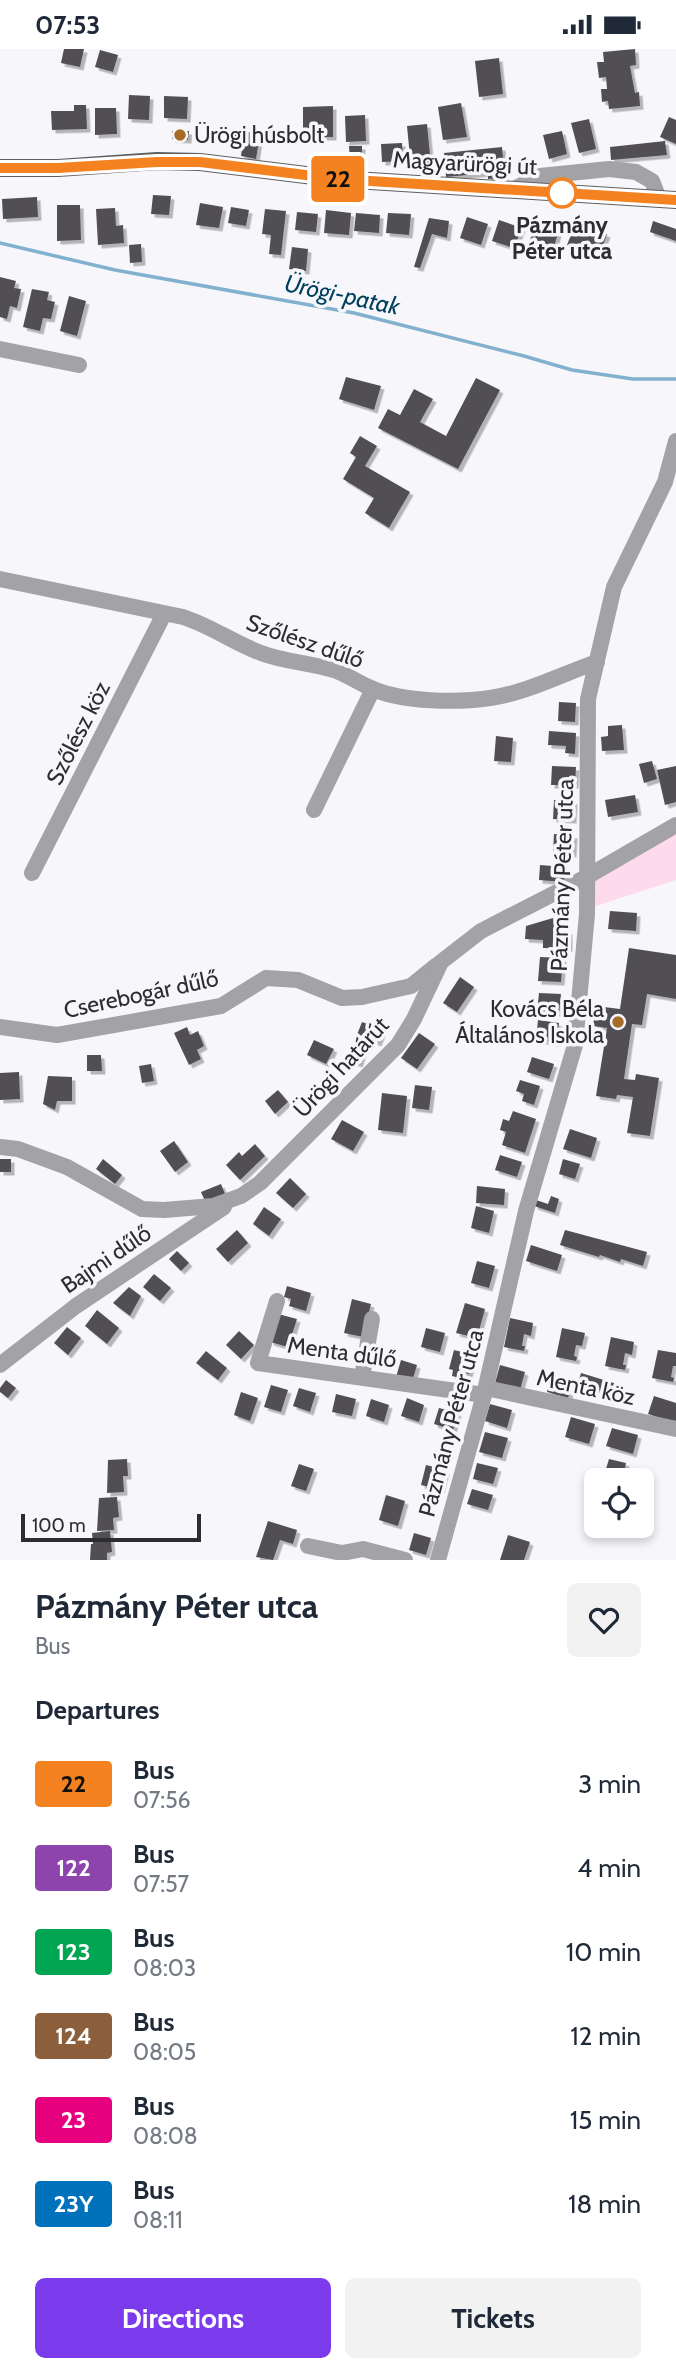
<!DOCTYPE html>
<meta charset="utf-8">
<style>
:root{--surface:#fff;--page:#f2f2f3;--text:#1f2937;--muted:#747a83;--accent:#7c3aed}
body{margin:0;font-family:Cabin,sans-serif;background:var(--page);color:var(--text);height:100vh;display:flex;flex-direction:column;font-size:26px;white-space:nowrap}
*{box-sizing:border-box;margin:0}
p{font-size:23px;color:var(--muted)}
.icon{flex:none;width:38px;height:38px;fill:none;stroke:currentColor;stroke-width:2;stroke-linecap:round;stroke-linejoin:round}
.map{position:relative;height:1511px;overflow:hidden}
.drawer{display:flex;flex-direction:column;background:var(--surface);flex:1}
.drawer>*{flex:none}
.badge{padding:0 14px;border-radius:5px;font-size:24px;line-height:46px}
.buttons{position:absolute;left:584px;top:1419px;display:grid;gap:14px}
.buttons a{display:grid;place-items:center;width:70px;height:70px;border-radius:10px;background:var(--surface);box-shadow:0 4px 10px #0003;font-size:35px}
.scale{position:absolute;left:21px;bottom:18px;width:180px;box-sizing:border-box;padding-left:7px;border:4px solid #2d2d2e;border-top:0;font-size:19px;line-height:24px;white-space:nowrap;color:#2d2d2e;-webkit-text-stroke:5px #f7f7fb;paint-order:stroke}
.map>.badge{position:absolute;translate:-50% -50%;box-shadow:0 0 0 4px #fff}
h2{padding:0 35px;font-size:26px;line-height:63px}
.round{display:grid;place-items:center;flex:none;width:74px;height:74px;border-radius:10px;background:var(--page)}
.summary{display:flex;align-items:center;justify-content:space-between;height:119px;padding:0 35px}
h1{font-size:33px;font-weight:700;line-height:52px}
.action{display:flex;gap:14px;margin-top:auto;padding:14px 35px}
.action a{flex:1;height:80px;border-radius:10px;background:var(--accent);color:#fff;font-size:28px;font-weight:700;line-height:80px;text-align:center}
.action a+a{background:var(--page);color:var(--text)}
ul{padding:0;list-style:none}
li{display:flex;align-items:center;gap:21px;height:84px;padding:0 35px}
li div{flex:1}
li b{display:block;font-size:26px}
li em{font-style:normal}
li .badge{min-width:77px;font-weight:700;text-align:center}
.status{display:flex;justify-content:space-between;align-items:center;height:49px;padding:0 35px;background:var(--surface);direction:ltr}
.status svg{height:19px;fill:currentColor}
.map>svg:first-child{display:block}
</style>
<div class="status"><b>07:53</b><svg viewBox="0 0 49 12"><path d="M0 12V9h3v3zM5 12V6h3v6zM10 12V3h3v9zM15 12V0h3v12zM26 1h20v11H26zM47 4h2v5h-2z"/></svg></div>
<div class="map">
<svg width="676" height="1511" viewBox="0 0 676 1511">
<defs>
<filter id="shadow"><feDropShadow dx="3.5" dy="3.5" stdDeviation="0" flood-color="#0004"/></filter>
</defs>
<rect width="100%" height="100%" fill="#f7f7fb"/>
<!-- green -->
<path fill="#fddbed" d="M676 776V831L593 858 591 825Z"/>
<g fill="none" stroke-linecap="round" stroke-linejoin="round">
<!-- stream -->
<path stroke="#82b1cf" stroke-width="3.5" d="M0 194 115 221 354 264 524 307 572 321 633 330H676"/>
</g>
<!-- building -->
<g fill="#514f52" filter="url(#shadow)">
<path d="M64 0H84L80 18 61 14Z"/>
<path d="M635 0 636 16 630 17 635 44 639 43 640 57 609 60 608 52 602 53 601 40H607L606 28 599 29 597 13H604L603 3Z"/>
<path d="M100 1 118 6 113 23 95 18Z"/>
<path d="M499 9 503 45 479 48 475 12Z"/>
<path d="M129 46 150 47 149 71 128 70Z"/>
<path d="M164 47 188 48 187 70 164 69Z"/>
<path d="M461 54 467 88 443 91 438 58Z"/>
<path d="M74 56H86L87 80 52 81 51 62H74Z"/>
<path d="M333 57V88H303V58Z"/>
<path d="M95 59H116L117 85 95 86Z"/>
<path d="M365 66 366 92 346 93 345 67Z"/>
<path d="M669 68 676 71V95L660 88Z"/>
<path d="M589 70 596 100 579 104 571 74Z"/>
<path d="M427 75 430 106 410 108 407 77Z"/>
<path d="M229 80 260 85 256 110 241 107 242 99 226 97Z"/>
<path d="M172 82H189L188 91 172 90Z"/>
<path d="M562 82 567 105 549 110 543 86Z"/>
<path d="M665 92 667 106 611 111 610 98Z"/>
<path d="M402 94 403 112 382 113 381 95Z"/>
<path d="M349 97H362V112L350 113Z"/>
<path d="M502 98 505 129 488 130V124L446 128 444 104Z"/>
<path d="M431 108V117L414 119 413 110Z"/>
<path d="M153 146 171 147 169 166 151 165Z"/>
<path d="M37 148 38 168 3 170 2 150Z"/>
<path d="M200 154 223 158 219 179 196 176Z"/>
<path d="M57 156H80L81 191 57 192Z"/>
<path d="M231 158 249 161 246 177 228 174Z"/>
<path d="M115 159 116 177 123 176 124 194 98 196 96 160Z"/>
<path d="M265 160 286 162 281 206 269 205 271 186 262 185Z"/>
<path d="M326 161 351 164 349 186 324 184Z"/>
<path d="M297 163 318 165 316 183 295 181Z"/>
<path d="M356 164 380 166 379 184 354 182Z"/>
<path d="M388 164 411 165 409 186 386 184Z"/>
<path d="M467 168 488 175 481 196 460 189Z"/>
<path d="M429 169 449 172 447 189 432 185 420 219 414 218Z"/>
<path d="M499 171 522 179 514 199 492 192Z"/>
<path d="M653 172 676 180V192L650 183Z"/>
<path d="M576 173 607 185 602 199 584 192 580 201 567 196Z"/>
<path d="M536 174 559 181 553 201 529 194Z"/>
<path d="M141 195 142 213 130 214 129 196Z"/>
<path d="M292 198 308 200 306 222 289 220Z"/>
<path d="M0 228 16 232 14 239 21 240 17 259 10 257 7 270 0 268Z"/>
<path d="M32 240 49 243 47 251 55 253 51 270 43 269 40 282 23 278Z"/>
<path d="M69 247 86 252 77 287 60 282Z"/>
<path d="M346 328 381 337 374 361 339 350Z"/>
<path d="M476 329 500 341 458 420 378 379 388 360 400 366 414 340 433 350 420 373 446 387Z"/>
<path d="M360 387 377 397 365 417 410 443 389 479 365 464 374 449 343 430 356 408 350 404Z"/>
<path d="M559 653 576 654 575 673 558 672Z"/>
<path d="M622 676 624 701 602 702 601 688 608 687V677Z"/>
<path d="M549 682 576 684 575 705 565 704 566 697 548 696Z"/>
<path d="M496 687 513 689 511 713 494 712Z"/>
<path d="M652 712 657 730 644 734 639 715Z"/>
<path d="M552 717 576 718 575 736H551Z"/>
<path d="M676 717V753L665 756 657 721Z"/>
<path d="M635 746 638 763 608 768 605 751Z"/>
<path d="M554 751 574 752 573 771 553 770Z"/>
<path d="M554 785 574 786 573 805 553 804Z"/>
<path d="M540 816 565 818 564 833 539 831Z"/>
<path d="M610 862 637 864 636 882 608 880Z"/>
<path d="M553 869 556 882H569V899H543V891L525 890 526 877Z"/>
<path d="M629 899 676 906V950L647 945 642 976 632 975 624 1030 635 1031 636 1025 659 1029 650 1087 627 1084 633 1048 617 1046 616 1050 596 1047 607 979 593 977 596 957 620 960Z"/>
<path d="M540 908 563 909 561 933 538 932Z"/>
<path d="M460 928 474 938 457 963 443 954Z"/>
<path d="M539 944 561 945 559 964 537 963Z"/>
<path d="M538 971 559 974 557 994 536 991Z"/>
<path d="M362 973 383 981 378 994 368 990 359 1015 347 1011Z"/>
<path d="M187 978 190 986 198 982 204 997 197 1001 201 1010 189 1016 174 984Z"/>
<path d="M419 984 435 995 417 1020 401 1009Z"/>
<path d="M314 991 334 1000 326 1015 307 1006Z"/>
<path d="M87 1006H101L102 1022H87Z"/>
<path d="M532 1008 554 1015 549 1030 527 1023Z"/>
<path d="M151 1015 154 1032 142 1034 139 1017Z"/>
<path d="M19 1023 20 1050 0 1051V1024Z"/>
<path d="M48 1027 72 1028V1052H57L55 1061 43 1055Z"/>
<path d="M520 1031 540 1037 534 1056 522 1052 524 1045 516 1042Z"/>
<path d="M415 1036 432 1038 429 1061 412 1059Z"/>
<path d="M278 1041 288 1053 275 1065 265 1052Z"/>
<path d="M382 1044 407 1047 403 1084 378 1081Z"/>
<path d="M513 1062 536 1070 525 1104 502 1096 506 1083 500 1081 503 1070 509 1072Z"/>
<path d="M342 1071 364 1083 353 1102 331 1090Z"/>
<path d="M570 1080 597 1089 591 1109 563 1100Z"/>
<path d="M174 1092 188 1113 175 1123 160 1102Z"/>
<path d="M255 1095 265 1107 240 1131 226 1116 239 1103 242 1107Z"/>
<path d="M500 1106 522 1113 517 1128 495 1121Z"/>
<rect x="0" y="1110" width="11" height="13"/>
<path d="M103 1110 122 1126 115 1135 96 1120Z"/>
<path d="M563 1110 580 1115 575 1130 559 1125Z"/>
<path d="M290 1129 306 1145 293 1159 276 1144Z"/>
<path d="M221 1135 225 1145 205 1152 201 1143Z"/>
<path d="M477 1137 505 1140 504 1156 476 1154Z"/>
<path d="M551 1147 559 1150 555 1164 534 1157 536 1151 548 1155Z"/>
<path d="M476 1157 494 1162 489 1184 471 1179Z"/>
<path d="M264 1158 281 1170 269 1187 253 1175Z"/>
<path d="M237 1181 248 1194 228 1213 216 1200Z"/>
<path d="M565 1181 647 1203 643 1217 621 1210 620 1213 600 1206 599 1208 560 1196Z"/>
<path d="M531 1196 562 1206 557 1222 526 1212Z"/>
<path d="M177 1202 189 1214 181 1222 169 1210Z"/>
<path d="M477 1212 495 1217 489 1239 471 1234Z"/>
<path d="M154 1225 171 1239 160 1252 143 1238Z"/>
<path d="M287 1237 311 1244 306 1262 289 1257 291 1250 284 1248Z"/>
<path d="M129 1238 141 1247 130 1267 113 1254Z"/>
<path d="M352 1250 371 1255 363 1288 344 1284Z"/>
<path d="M465 1254 485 1260 477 1289 456 1284Z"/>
<path d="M97 1261 119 1279 107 1295 85 1277Z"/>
<path d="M278 1265 297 1270 288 1298 270 1293Z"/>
<path d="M510 1269 533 1274 531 1287 524 1285 522 1297H525L524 1302 504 1298Z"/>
<path d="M67 1278 81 1289 68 1306 54 1294Z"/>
<path d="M426 1279 445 1284 440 1303 421 1298Z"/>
<path d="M562 1279 585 1284 582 1297 576 1296 574 1307 577 1308 576 1312 556 1308Z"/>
<path d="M239 1282 254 1296 241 1310 226 1296Z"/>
<path d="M611 1288 634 1293 632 1306 625 1304 623 1316H626L625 1321 605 1317Z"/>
<path d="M454 1301 474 1306 469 1325 461 1323 460 1329 452 1327 453 1321 449 1320Z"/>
<path d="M658 1301 676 1304V1317H673L671 1328 674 1329 673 1333 652 1329Z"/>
<path d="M206 1302 227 1319 218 1331 196 1314Z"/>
<path d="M401 1311 417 1316 412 1333 396 1328Z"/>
<path d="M500 1316 525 1323 520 1341 495 1334Z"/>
<path d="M581 1324 617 1335 611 1352 599 1349 602 1342 592 1339 590 1346 576 1342Z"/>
<path d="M550 1330 572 1336 568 1349 547 1343Z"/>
<path d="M6 1331 16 1339 8 1349 0 1343V1339Z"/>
<path d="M271 1336 288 1341 281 1363 264 1358Z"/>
<path d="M299 1339 316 1344 310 1363 293 1357Z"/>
<path d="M241 1343 258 1349 250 1372 234 1366Z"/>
<path d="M336 1345 356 1350 352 1367 332 1363Z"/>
<path d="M654 1347 676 1354V1374L648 1365Z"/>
<path d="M407 1349 424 1356 419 1373 401 1367Z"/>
<path d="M371 1350 389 1356 384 1373 366 1367Z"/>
<path d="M490 1355 512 1361 507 1379 485 1372Z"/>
<path d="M439 1359 458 1364 453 1381 434 1375Z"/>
<path d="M571 1368 595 1375 589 1395 565 1388Z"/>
<path d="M612 1379 638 1386 633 1405 606 1397Z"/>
<path d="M485 1383 508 1389 502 1409 479 1403Z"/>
<path d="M127 1410 128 1427H123L124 1443 107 1444 108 1411Z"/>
<path d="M609 1410 626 1414 624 1424 633 1426 631 1432 603 1430Z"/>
<path d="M477 1414 498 1419 493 1435 473 1430Z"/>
<path d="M299 1415 314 1420 306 1442 291 1437Z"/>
<path d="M426 1416 446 1421 441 1441 421 1436Z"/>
<path d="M472 1440 493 1446 488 1461 467 1455Z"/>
<path d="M386 1446 405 1452 398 1477 379 1471Z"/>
<path d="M117 1448 119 1468 113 1469 114 1481 97 1482 99 1449Z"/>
<path d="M268 1472 297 1481 293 1495 280 1491 273 1511 256 1508Z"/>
<path d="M110 1482 112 1503 107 1504V1511H90L91 1495H93L92 1484Z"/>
<path d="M414 1484 431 1489 426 1506 409 1501Z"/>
<path d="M508 1486 530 1493 524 1511H500Z"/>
</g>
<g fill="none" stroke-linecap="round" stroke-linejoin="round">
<!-- minor -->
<g stroke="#a3a3a5" stroke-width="16">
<path d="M512 141 540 127 609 120 636 123 652 132 659 150"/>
<path d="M0 300 79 316"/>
<path d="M0 530 183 568C211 577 234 594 261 604 285 613 310 614 334 621 348 626 360 635 373 640 404 653 457 654 490 649 526 644 562 625 597 613"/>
<path d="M314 761 373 640"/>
<path d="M32 824 164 565"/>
<path d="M0 978 57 986 221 957 266 929 298 931 342 949 362 948 411 937 437 916"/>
<path d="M0 1098 18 1100 67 1118 142 1160 164 1161 213 1157 241 1147 260 1134 398 996 414 970 441 913 481 882 588 827 676 776"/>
<path d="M277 1252 258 1314 484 1346"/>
<path d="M0 1316 76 1257 224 1158"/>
<path d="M362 1328 372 1270"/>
<path d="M486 1339 676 1380"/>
<path d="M308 1497 342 1504 363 1500 405 1511"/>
<path d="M438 1511 484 1346 526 1162 575 996 587 865 588 650 614 538 665 433 676 392"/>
</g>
<!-- major -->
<path stroke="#5e5f62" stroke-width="18" d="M0 119H58L157 112 200 113 338 130 676 151"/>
</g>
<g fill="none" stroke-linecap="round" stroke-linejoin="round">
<defs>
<path id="line" d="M0 119H58L157 113H200L338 130 676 151"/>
</defs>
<!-- line casing -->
<use href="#line" stroke="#fff" stroke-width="16"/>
<!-- line -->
<use href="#line" stroke="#f58220" stroke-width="10"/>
</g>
<!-- markers -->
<g fill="#a46b29" stroke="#f7f7fb" stroke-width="2.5">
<circle cx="180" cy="86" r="7"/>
<circle cx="618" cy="973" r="7"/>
</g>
<circle fill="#fff" stroke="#f58220" stroke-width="3.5" cx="562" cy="144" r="14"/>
<g text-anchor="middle" stroke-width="7" stroke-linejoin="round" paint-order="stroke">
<!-- poi labels -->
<g font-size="23" fill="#2d2d2e" stroke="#f7f7fb" text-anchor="start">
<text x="194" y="94">Ürögi húsbolt</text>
<text x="604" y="968" text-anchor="end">Kovács Béla<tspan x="604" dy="26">Általános Iskola</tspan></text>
</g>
<!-- street labels -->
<g font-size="23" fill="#2d2d2e" stroke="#f7f7fb">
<text transform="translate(465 114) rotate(3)" y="8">Magyarürögi út</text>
<text transform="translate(305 592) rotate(19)" y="8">Szőlész dűlő</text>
<text transform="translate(78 684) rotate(-63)" y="8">Szőlész köz</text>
<text transform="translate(562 826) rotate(-88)" y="8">Pázmány Péter utca</text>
<text transform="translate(141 945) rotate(-12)" y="8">Cserebogár dűlő</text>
<text transform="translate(341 1018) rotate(-47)" y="8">Ürögi határút</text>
<text transform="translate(106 1210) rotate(-34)" y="8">Bajmi dűlő</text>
<text transform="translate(342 1303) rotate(8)" y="8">Menta dűlő</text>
<text transform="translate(586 1338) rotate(12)" y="8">Menta köz</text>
<text transform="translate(451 1374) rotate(-75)" y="8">Pázmány Péter utca</text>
</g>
<!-- stop labels -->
<g font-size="23" font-weight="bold" fill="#2d2d2e" stroke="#f7f7fb">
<text x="562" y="184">Pázmány<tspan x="562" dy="26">Péter utca</tspan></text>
</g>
<!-- water labels -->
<g font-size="24" font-style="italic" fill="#00405e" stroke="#f7f7fb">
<text transform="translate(342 246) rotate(12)" y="8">Ürögi-patak</text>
</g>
</g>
</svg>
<div class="buttons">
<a><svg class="icon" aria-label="locate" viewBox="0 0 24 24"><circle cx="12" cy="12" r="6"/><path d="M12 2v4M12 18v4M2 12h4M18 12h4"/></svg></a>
</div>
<div class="scale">100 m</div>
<b class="badge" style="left:338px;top:130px;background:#f58220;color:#111">22</b>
</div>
<section class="drawer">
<div class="summary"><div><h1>Pázmány Péter utca</h1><p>Bus</p></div><a class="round"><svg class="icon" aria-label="heart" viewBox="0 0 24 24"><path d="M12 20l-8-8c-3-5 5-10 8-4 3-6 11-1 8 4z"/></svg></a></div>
<h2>Departures</h2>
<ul>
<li><span class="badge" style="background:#f58220;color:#111">22</span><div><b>Bus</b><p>07:56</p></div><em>3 min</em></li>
<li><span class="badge" style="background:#8e44ad;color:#fff">122</span><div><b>Bus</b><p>07:57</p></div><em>4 min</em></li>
<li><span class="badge" style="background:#00a651;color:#fff">123</span><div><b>Bus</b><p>08:03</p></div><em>10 min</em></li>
<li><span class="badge" style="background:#8b5e3c;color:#fff">124</span><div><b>Bus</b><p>08:05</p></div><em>12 min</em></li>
<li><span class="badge" style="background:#e6007e;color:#fff">23</span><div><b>Bus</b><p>08:08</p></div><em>15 min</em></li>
<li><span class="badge" style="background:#0072bc;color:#fff">23Y</span><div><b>Bus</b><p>08:11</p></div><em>18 min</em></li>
</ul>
<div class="action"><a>Directions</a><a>Tickets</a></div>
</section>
